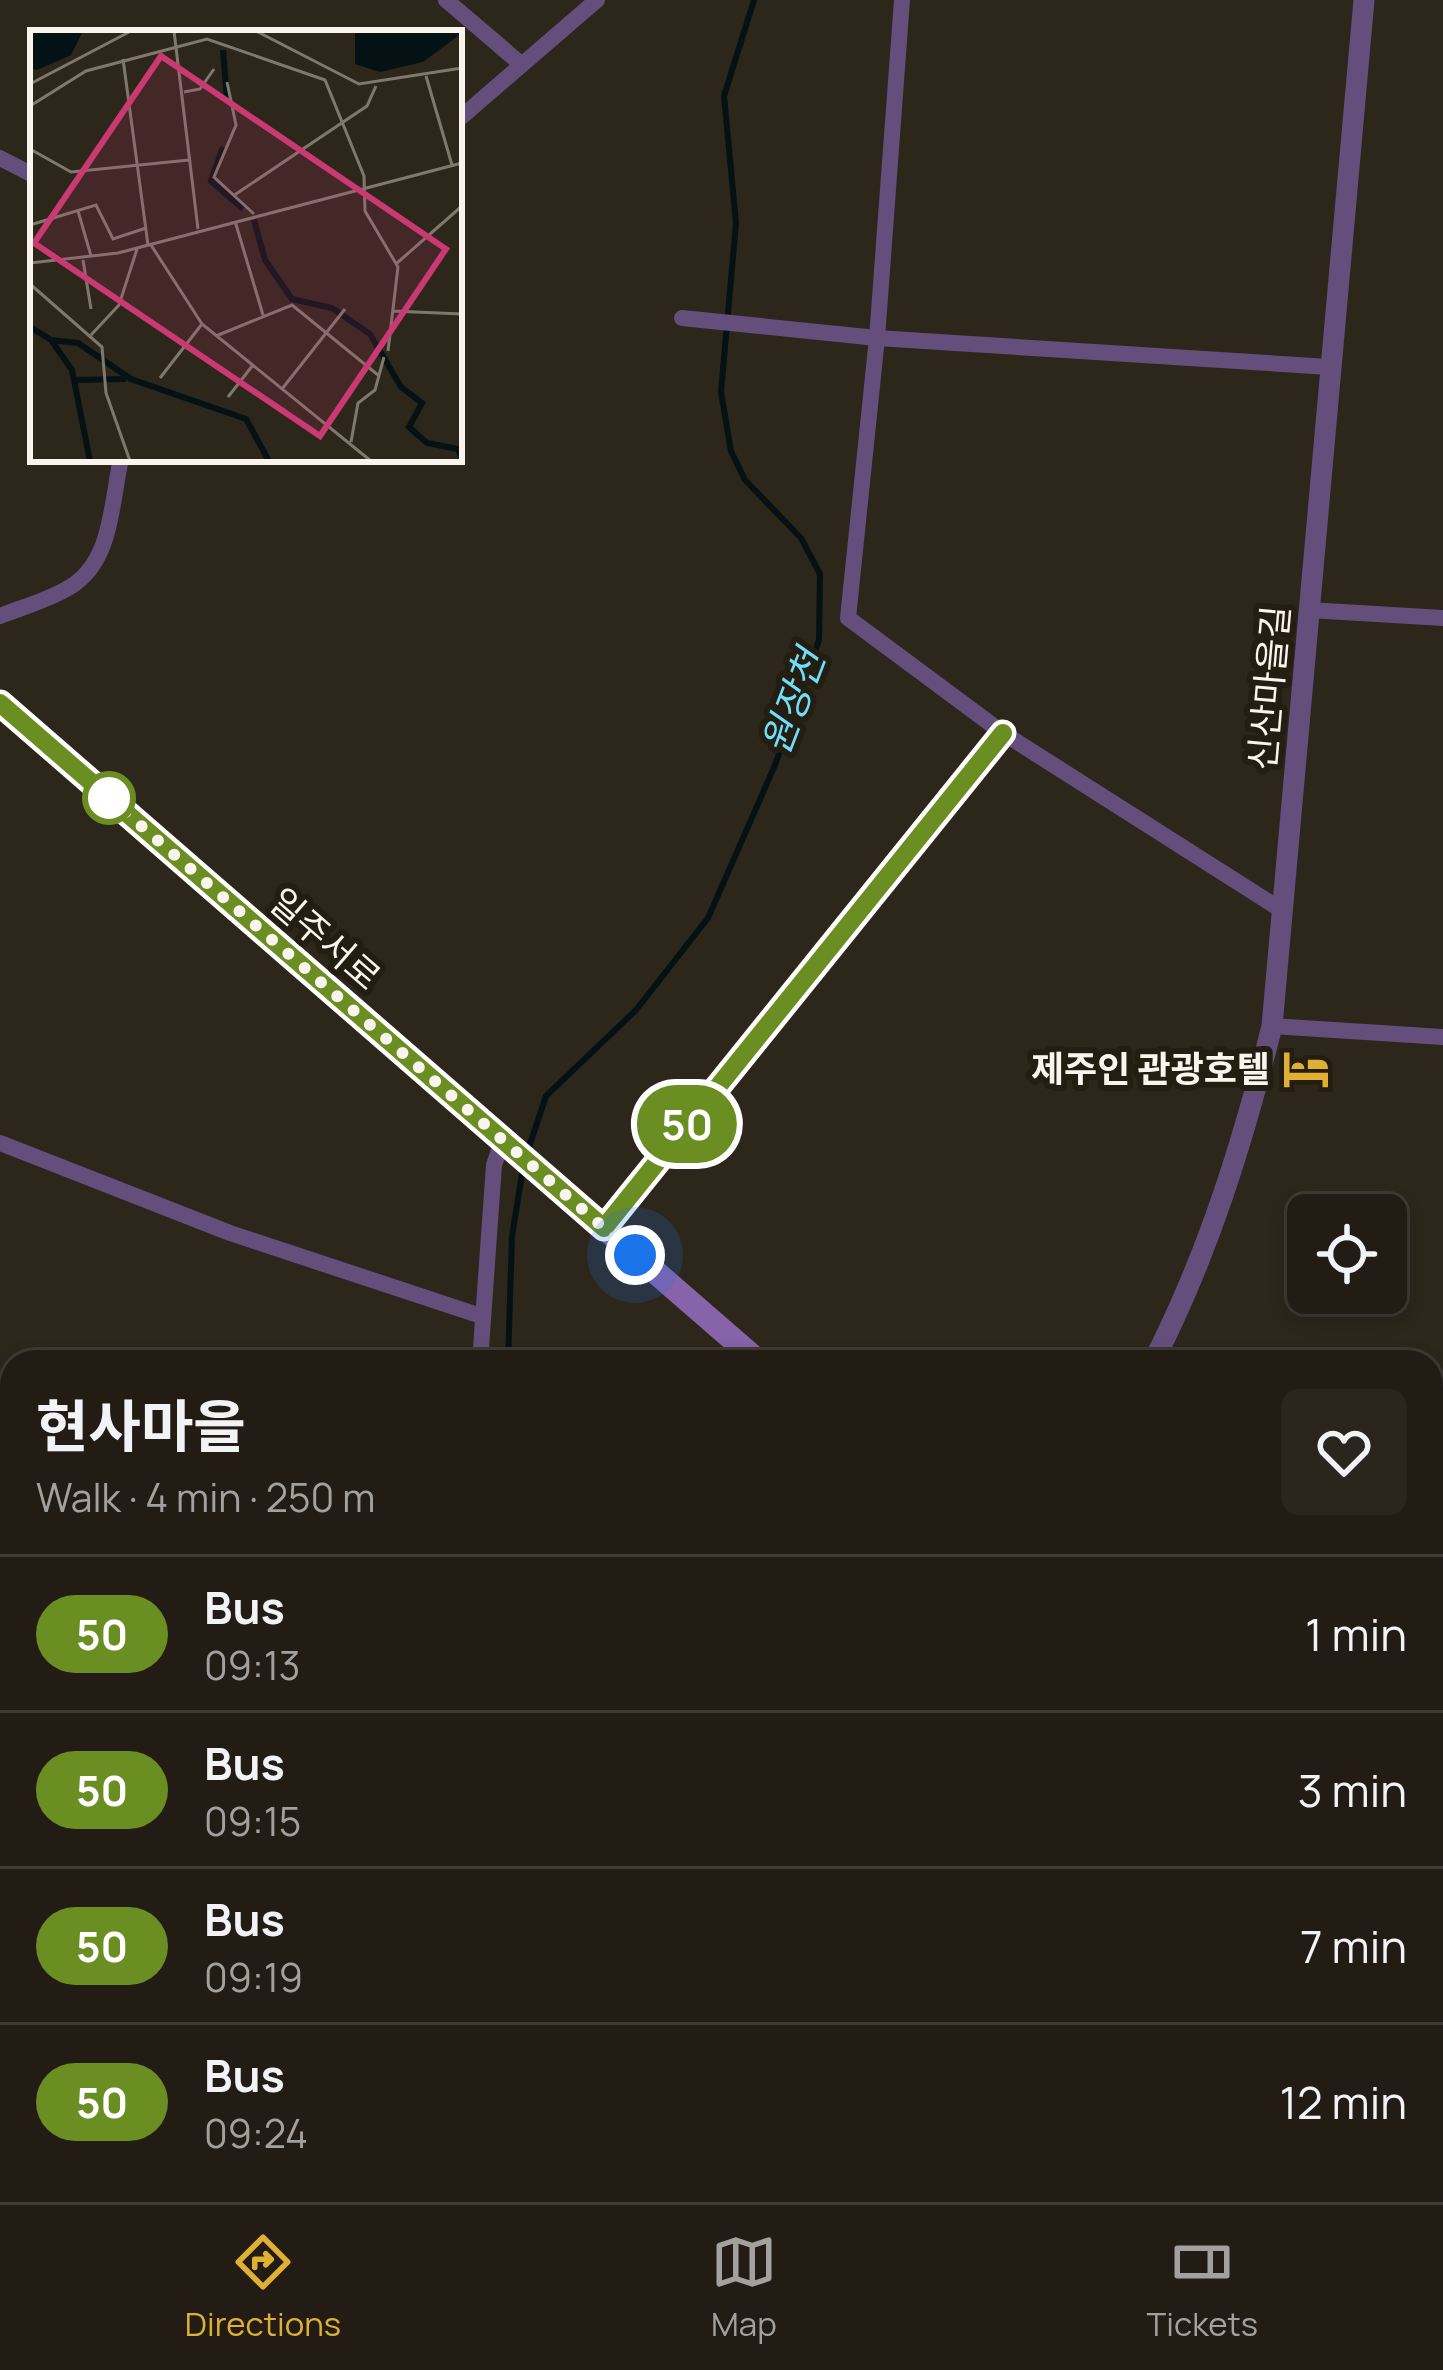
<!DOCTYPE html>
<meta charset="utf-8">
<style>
:root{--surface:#221c14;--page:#2a251d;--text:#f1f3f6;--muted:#a2a1a0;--line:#3f3a34;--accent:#dfb034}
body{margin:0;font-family:Manrope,"Noto Sans KR",sans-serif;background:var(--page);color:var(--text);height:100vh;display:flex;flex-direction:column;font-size:45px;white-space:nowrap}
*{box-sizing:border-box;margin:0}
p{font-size:39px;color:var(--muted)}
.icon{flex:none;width:66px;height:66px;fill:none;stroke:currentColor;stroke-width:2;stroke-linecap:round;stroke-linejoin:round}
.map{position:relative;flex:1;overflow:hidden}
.details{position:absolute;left:0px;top:1350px;width:1443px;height:852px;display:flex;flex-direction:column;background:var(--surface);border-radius:36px 36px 0 0;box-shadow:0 6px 18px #0003,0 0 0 3px var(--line)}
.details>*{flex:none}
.badge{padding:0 24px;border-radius:39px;font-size:42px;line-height:78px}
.fabs{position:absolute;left:1287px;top:1194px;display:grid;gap:24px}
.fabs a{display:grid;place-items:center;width:120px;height:120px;border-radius:18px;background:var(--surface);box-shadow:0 6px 18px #0003,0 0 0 3px var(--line);font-size:60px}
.you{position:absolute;width:60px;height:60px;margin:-30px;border:9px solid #fff;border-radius:50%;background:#1a73e8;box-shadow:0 0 0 18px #1a73e833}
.map>.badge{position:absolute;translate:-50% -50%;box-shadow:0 0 0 6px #fff}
.round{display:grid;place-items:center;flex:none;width:126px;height:126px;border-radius:18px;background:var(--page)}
.head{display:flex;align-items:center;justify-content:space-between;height:204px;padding:0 36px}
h1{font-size:57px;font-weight:700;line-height:90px}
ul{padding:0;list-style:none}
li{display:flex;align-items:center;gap:36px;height:156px;padding:0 36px;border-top:3px solid var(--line)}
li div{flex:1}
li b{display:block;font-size:45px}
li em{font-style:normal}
li .badge{min-width:132px;font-weight:700;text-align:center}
.tab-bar{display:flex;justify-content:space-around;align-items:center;height:168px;border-top:3px solid var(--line);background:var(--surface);font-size:33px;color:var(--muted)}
.tab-bar a{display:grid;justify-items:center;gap:6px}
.tab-bar .on{color:var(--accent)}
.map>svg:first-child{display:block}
</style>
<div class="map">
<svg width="1443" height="2202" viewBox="0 0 1443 2202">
<rect width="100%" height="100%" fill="#2d261b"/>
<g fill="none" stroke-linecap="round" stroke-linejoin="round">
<!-- stream -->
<g stroke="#051215" stroke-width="6">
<path d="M528 1150 546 1096 636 1010 708 918 775 765 819 640 820 574 801 538 745 480 731 451 721 392 736 223 724 96 754 0"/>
<path d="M508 1362 512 1236 523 1168"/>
<path d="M0 1687 12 1672"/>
</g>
<!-- minor -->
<g stroke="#644e7b" stroke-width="16">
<path d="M446 0 521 64"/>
<path d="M902 0 877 338 848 618 1003 733 1283 911"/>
<path d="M459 119 597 0"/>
<path d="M0 158 33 175"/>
<path d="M682 318 877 338 1329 367"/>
<path d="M1309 610 1443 618"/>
<path d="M0 616C23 607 49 600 70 587 113 561 111 502 121 459"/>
<path d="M1272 1026 1443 1037"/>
<path d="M0 1143 230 1233 481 1316"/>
<path d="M604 1228 1003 733"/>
<path d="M480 1362 494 1165 502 1142"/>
<path d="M1431 1539 1443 1537"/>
<path d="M0 1658 12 1643"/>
<path d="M1431 1816 1443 1805"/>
<path d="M0 1872 12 1873"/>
<path d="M0 2051 12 2040"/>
<path d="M865 2190 877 2202"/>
<path d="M1243 2190 1259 2202"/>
<path d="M369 2202 382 2190"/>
</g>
<!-- tertiary -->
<path stroke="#644e7b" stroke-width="21" d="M1153 1362C1208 1255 1243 1142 1272 1026L1364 0"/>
<!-- secondary -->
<g stroke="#8763a9" stroke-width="24">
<path d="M0 703 759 1362"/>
<path d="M1431 1967 1443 1981"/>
</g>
</g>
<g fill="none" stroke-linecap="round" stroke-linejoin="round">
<defs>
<path id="line" d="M0 703 604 1228 1003 733"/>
</defs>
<!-- line casing -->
<use href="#line" stroke="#fff" stroke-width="27"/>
<!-- line -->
<use href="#line" stroke="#6b8e23" stroke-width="18"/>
<!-- walk -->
<path stroke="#f9f4ed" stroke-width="12" stroke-dasharray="0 21.6" d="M109 798 635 1255"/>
</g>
<!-- icons -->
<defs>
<symbol id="hotel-bare" viewBox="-9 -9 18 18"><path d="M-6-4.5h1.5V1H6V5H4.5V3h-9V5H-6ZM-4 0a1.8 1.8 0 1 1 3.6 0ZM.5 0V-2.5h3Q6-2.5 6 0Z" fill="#dfb034" stroke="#241d12" stroke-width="2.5" paint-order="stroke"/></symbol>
</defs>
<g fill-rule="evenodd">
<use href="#hotel-bare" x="1273" y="1036" width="66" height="66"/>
</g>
<!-- markers -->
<circle fill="#fff" stroke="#6b8e23" stroke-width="6" cx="109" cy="798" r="24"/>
<g text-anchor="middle" stroke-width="12" stroke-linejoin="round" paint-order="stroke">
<!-- street labels -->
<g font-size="36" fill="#f9f4ed" stroke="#241d12">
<text transform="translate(1269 688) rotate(-85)" y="13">신산마을길</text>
<text transform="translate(325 939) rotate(41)" y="13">일주서로</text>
</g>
<!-- poi labels -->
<g font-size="36" font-weight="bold" fill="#f9f4ed" stroke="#241d12" text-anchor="end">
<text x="1270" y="1082">제주인 관광호텔</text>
</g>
<!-- water labels -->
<g font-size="39" font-style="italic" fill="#6edef9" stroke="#241d12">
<text transform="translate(793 702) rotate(-69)" y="14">원장천</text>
</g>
</g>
<!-- overview -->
<g transform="translate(30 30)">
<rect width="432" height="432" fill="#2d261b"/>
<path d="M0 1H53L41 25 7 40 0 38ZM325 1H432V3L393 32 350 42 325 34Z" fill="#051215"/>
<path fill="none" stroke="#051215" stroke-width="6" d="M193 20 197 69M193 117 181 151 213 179M224 190 235 230 262 269 302 278 340 304 371 357 392 373 379 397 397 413 428 419 432 429M0 297 21 310 42 340 60 431M21 310 48 313 101 349 216 389 239 431M46 350 96 349"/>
<path fill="none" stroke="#7f786f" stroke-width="3" d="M144 1 168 199M226 1 329 54 432 38M93 29 118 215M396 46 422 135M197 52 206 95 184 147 224 184M0 54 101 1M154 62 170 59 184 39M0 76 56 41 177 9 295 50 334 146 335 181 368 237 358 321M0 119 41 142 159 130M203 166 337 76 346 56M48 181 61 226M205 191 233 285M0 195 66 175 83 209 116 198M121 215 172 294 341 431M53 230 61 279M0 233 88 223 432 133M367 233 432 176M0 254 72 317 76 363 100 431M362 281 432 284M61 305 89 275 107 219M186 306 262 275 348 345M130 348 172 294M252 359 315 279M198 367 223 335M321 412 328 373 345 360 354 327"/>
<path fill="#ca3971" fill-opacity="0.15" stroke="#ca3971" stroke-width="6" d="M131 26 416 219 290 406 4 213Z"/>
<rect width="432" height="432" fill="none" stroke="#f9f4ed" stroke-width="6"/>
</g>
</svg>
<div class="fabs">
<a><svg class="icon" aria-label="locate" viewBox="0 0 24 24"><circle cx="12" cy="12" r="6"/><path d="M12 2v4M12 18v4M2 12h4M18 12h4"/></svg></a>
</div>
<div class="you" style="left:635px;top:1255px"></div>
<b class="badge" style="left:687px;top:1124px;background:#6b8e23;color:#fff">50</b>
<section class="details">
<div class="head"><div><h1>현사마을</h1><p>Walk · 4 min · 250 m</p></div><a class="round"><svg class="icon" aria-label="heart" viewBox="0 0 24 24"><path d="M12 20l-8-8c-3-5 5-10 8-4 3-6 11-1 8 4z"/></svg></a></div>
<ul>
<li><span class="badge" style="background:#6b8e23;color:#fff">50</span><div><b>Bus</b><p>09:13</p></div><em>1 min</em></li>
<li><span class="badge" style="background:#6b8e23;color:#fff">50</span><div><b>Bus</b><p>09:15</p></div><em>3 min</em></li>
<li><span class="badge" style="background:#6b8e23;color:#fff">50</span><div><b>Bus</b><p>09:19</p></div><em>7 min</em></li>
<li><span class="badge" style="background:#6b8e23;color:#fff">50</span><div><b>Bus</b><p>09:24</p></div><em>12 min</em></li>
</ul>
</section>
</div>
<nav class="tab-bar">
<a class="on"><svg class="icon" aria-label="directions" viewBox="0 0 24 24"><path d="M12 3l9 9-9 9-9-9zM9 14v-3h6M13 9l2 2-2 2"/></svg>Directions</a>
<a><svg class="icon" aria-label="map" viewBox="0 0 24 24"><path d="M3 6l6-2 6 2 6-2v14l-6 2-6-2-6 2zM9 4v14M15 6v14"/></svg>Map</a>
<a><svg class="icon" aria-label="tickets" viewBox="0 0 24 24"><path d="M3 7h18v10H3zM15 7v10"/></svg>Tickets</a>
</nav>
